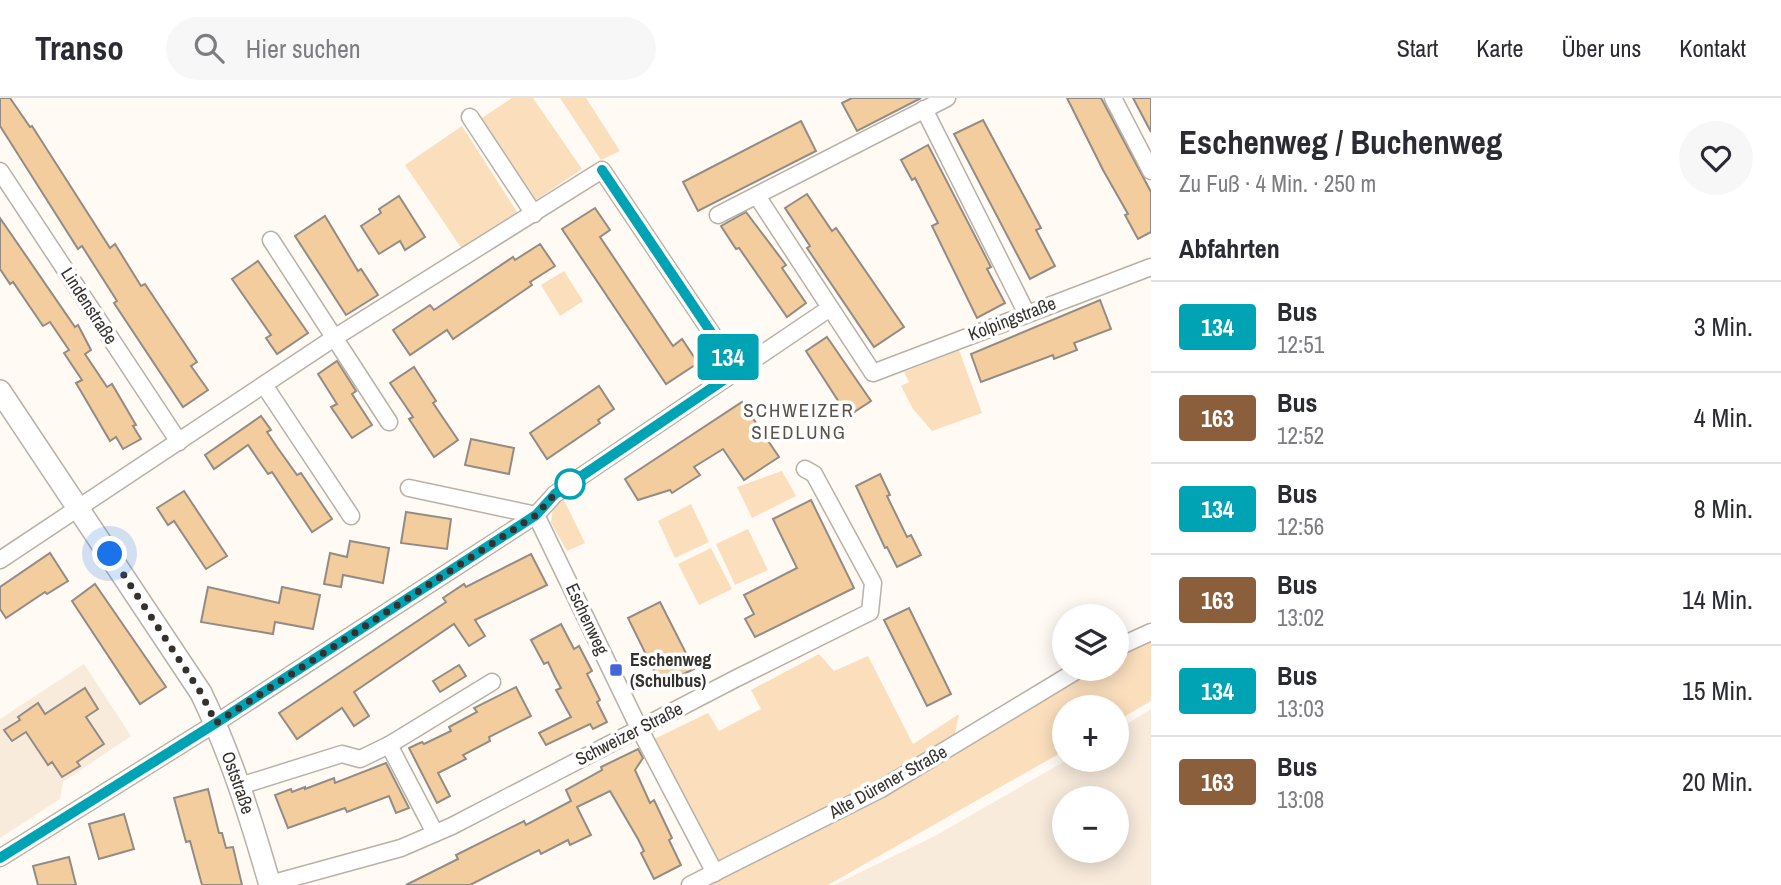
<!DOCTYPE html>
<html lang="de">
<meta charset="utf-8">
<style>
:root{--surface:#fff;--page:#f7f7f7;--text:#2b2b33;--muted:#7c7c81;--line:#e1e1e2}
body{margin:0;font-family:"Archivo Narrow",sans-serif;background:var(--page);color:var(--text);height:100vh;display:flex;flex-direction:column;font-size:26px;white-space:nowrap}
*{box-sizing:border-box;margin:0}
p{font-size:23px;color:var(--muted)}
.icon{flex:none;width:38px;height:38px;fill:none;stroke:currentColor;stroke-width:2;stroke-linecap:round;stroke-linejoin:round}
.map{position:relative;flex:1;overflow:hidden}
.panel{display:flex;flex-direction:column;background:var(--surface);width:630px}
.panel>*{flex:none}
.badge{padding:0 14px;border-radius:5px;font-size:24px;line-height:46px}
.buttons{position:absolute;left:1052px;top:506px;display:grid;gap:14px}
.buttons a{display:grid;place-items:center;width:77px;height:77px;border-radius:50%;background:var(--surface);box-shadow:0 4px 18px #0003;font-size:35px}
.you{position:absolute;width:35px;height:35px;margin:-18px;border:5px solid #fff;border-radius:50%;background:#1a73e8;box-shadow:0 0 0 10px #1a73e833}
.map>.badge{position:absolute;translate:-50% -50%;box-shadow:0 0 0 4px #fff}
h2{padding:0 28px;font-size:26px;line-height:63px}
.round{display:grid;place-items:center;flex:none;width:74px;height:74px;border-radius:37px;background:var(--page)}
.summary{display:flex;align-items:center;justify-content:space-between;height:119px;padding:0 28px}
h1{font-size:33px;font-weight:800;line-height:52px}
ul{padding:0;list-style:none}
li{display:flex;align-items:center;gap:21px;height:91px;padding:0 28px;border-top:2px solid var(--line)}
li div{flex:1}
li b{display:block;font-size:26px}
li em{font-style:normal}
li .badge{min-width:77px;font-weight:700;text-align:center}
header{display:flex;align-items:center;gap:42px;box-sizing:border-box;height:98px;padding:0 35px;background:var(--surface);border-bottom:2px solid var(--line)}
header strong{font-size:33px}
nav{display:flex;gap:38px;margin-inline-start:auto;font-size:24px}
.search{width:490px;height:63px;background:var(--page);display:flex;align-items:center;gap:18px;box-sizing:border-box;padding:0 24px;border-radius:38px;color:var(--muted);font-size:26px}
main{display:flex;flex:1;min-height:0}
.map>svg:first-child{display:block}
</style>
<header>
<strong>Transo</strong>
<div class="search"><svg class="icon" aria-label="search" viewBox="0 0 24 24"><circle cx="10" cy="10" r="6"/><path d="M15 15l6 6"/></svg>Hier suchen</div>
<nav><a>Start</a><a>Karte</a><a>Über uns</a><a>Kontakt</a></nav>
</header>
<main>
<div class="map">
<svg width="1151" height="787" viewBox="0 0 1151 787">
<rect width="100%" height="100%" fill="#fffaf4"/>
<!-- built -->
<g fill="#f8ebdc" fill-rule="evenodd">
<path d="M84 566 131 638 63 684 60 701 0 740V621Z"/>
<path d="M1151 611V787H834L933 739 1067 662H1116L1117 632ZM1064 700H1116V752H1064Z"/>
</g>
<!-- green -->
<g fill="#fbdfbd">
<path d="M512 0H533L582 71 533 104 479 22Z"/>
<path d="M560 0H586L620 53 601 62Z"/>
<path d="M462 28 517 114 462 151 405 67Z"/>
<path d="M564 173 583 203 560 218 541 187Z"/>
<path d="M959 252 982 315 932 333 913 311 901 288 909 284 904 274Z"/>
<path d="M782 373 796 398 752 420 737 389Z"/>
<path d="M563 400 585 445 567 453 551 425 553 409Z"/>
<path d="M691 406 709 444 675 460 658 423Z"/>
<path d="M748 431 768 472 735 487 716 446Z"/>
<path d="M711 450 732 491 699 507 678 466Z"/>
<path d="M1151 538V603L1117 623 1116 609H1064V653L828 787H700L1088 571 1116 570 1117 554Z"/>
<path d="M819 556 834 573 868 558 913 646 959 616 954 641 879 686 715 766 652 642 708 615 719 633 761 611 751 592Z"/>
</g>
<!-- building -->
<g fill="#f3cd9e" stroke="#938c84" stroke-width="2">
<path d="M0 0H10L30 29 32 28 110 150 115 146 141 188 145 186 197 264 191 268 208 292 183 309 114 205 117 203 82 148 78 151 0 28Z"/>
<path d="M852 0H921L857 33 842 5Z"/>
<path d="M1067 0H1101L1151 94V134L1138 141 1125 117 1128 116 1103 72Z"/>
<path d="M1133 0H1151V34Z"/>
<path d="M983 22 1041 130 1036 132 1055 168 1030 181 954 36Z"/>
<path d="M801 23 816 53 698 113 683 84Z"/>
<path d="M928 47 991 169 987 171 1005 205 977 220 932 128 938 125 915 80 912 82 901 62Z"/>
<path d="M807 96 832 133 836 130 904 229 874 249 807 150 810 148 785 110Z"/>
<path d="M399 98 425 139 405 152 400 143 379 156 361 128 381 115 379 111Z"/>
<path d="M595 110 610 132 600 139 673 248 682 241 698 265 666 286 562 131Z"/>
<path d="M746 114 786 167 782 170 806 205 787 219 739 150 736 151 721 128Z"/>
<path d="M325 118 358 173 361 171 378 197 346 217 295 138Z"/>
<path d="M0 120 75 229 78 227 91 252 85 256 107 289 112 286 136 327 133 328 141 341 123 351 116 339 110 343 76 285 82 282 64 255 69 252 50 224 43 228 13 184 10 186 0 171Z"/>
<path d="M540 146 555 168 530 184 532 187 453 241 447 232 410 257 393 232 430 207 434 212 513 159 515 162Z"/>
<path d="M258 163 308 235 277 256 266 240 271 237 232 181Z"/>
<path d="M1100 202 1111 231 1074 245 1077 252 1054 261 1053 257 981 284 971 256Z"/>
<path d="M827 239 871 303 848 318 806 253Z"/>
<path d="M337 263 356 293 352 296 372 327 352 340 331 309 337 306 318 276Z"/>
<path d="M414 269 436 303 433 305 458 342 434 359 409 321 413 319 390 285Z"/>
<path d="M599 288 614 311 598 322 600 325 547 361 530 335Z"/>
<path d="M742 304 779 359 744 382 723 351 694 369 700 377 672 395 670 392 638 402 625 381Z"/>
<path d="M261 318 271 332 267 334 277 349 297 377 301 375 332 421 312 434 272 374 268 376 248 347 214 371 205 357Z"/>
<path d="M471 341 514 350 509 376 465 367Z"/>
<path d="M880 376 890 397 887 398 907 439 911 437 921 457 897 469 887 449 885 450 856 388Z"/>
<path d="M184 393 227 458 206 471 174 423 168 427 157 410Z"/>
<path d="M811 402 854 490 755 539 745 521 754 516 744 497 797 470 773 421Z"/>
<path d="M406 414 451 421 447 451 401 445Z"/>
<path d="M350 443 389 450 383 485 343 477 341 489 324 486 330 455 347 459Z"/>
<path d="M50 455 68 483 47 496 45 494 6 520 0 511V489Z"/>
<path d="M531 456 547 487 475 522 485 538 469 548 454 526 354 594 369 618 354 628 342 610 297 641 279 615 446 504 443 500 464 486 466 489Z"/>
<path d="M95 486 166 589 140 606 72 503Z"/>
<path d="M208 489 279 505 282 489 320 497 313 531 275 524 273 536 201 524Z"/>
<path d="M660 504 694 571 661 587 628 520Z"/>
<path d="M909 510 951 596 927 608 884 522Z"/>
<path d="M561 526 574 551 579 548 592 573 587 576 600 602 597 604 607 624 593 631 590 626 546 647 539 635 571 619 556 592 561 590 554 577 548 564 544 566 531 542Z"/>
<path d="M459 567 466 578 440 594 433 583Z"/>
<path d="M516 589 531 618 489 639 490 643 463 657 466 661 438 675 450 698 437 705 409 650 422 644 424 646 451 633 449 629 477 614 474 610Z"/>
<path d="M85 590 98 611 86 619 104 646 77 664 80 668 62 679 52 664 48 667 26 634 12 643 4 632 20 622 18 619 38 605 45 616Z"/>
<path d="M638 651 643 660 635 672 650 705 654 702 672 740 669 742 681 767 654 781 641 755 644 753 638 741 610 693 577 709 591 737 570 747 568 742 541 756 539 752 470 787H406L458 761 456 757 524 723 526 727 571 703 566 692 602 672 601 669Z"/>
<path d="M386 665 409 710 396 715 389 698 347 714 345 710 288 730 275 697 291 691 292 694 305 689V691L334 680 335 685Z"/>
<path d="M208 691 219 735H222L226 750 233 749 242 787H202L190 743 186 744 174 700Z"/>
<path d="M124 716 134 751 99 761 89 726Z"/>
<path d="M69 759 76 787H38L33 768Z"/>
</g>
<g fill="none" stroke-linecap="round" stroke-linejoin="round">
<defs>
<g id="minor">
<path d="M1113 0 1151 73"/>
<path d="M924 11 1027 216"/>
<path d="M470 19 534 116"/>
<path d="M0 73 179 344"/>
<path d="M757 98 873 275 1151 169"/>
<path d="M718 117 947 0"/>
<path d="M271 142 389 324"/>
<path d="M264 287 351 418"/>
<path d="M409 390 536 417"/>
<path d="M536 417 639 630 715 775"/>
<path d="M0 462 334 240 602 72 737 273"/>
<path d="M1116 550 1151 534"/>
<path d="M389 647 435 735"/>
<path d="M240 688 342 656 360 661 389 647 492 584"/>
<path d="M0 760 216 625 536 417 555 396 830 210"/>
<path d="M270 786 401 750 452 728 735 581 870 514 873 485 814 376 805 371"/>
<path d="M690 787 881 691 1081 570"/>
</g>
<g id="major">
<path id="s1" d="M0 293 201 595C231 657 251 721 270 787"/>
</g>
</defs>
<!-- minor casing -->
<use href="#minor" stroke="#b8b1a8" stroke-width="19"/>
<!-- major casing -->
<use href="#major" stroke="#b8b1a8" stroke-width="24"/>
<!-- minor -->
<use href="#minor" stroke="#fff" stroke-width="16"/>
<!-- major -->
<use href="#major" stroke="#fff" stroke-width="21"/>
</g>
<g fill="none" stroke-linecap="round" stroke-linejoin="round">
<defs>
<path id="line" d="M0 760 216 625 536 417 555 396 737 273 602 72"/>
</defs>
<!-- line casing -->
<use href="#line" stroke="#fff" stroke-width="16"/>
<!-- line -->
<use href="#line" stroke="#00a3b4" stroke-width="10"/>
<!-- walk -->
<path stroke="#35322e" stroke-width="7" stroke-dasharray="0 12.6" d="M110 456 201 595 216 625 536 417 555 396 573 384 570 386"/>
</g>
<!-- markers -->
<circle fill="#fff" stroke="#00a3b4" stroke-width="3.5" cx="570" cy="386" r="14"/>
<rect fill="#4466d9" stroke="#fff" stroke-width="2.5" x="609" y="565" width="14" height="14" rx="3.5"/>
<g text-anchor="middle" stroke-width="7" stroke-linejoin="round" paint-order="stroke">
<!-- street labels -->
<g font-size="18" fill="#35322e" stroke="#fff">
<text transform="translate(89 208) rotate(57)" y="6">Lindenstraße</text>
<text transform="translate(1012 221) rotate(-21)" y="6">Kolpingstraße</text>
<text transform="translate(587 521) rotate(65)" y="6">Eschenweg</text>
<text transform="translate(629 636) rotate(-27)" y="6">Schweizer Straße</text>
<text dy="6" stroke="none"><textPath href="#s1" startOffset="460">Oststraße</textPath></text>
<text transform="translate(888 684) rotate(-29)" y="6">Alte Dürener Straße</text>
</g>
<!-- poi labels -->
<g font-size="18" font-weight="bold" fill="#35322e" stroke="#fff" text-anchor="start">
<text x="630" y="568">Eschenweg<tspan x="630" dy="21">(Schulbus)</tspan></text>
</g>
<!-- neighbourhood labels -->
<g font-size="19" letter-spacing="2" fill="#5a534c" stroke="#fff">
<text x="799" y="319">SCHWEIZER<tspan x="799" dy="22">SIEDLUNG</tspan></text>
</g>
</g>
</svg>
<div class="buttons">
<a><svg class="icon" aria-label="layers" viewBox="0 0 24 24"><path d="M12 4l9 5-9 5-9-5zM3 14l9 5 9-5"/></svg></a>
<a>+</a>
<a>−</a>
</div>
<div class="you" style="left:110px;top:456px"></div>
<b class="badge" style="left:728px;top:259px;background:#00a3b4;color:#fff">134</b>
</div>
<section class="panel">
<div class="summary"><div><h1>Eschenweg / Buchenweg</h1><p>Zu Fuß · 4 Min. · 250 m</p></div><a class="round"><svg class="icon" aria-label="heart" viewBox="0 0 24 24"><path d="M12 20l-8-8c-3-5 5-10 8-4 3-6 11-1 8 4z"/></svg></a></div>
<h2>Abfahrten</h2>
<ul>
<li><span class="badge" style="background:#00a3b4;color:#fff">134</span><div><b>Bus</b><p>12:51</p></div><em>3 Min.</em></li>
<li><span class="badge" style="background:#8b5e3c;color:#fff">163</span><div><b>Bus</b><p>12:52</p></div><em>4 Min.</em></li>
<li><span class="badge" style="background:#00a3b4;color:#fff">134</span><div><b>Bus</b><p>12:56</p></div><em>8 Min.</em></li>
<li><span class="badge" style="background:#8b5e3c;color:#fff">163</span><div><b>Bus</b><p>13:02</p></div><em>14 Min.</em></li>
<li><span class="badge" style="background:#00a3b4;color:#fff">134</span><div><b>Bus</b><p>13:03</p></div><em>15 Min.</em></li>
<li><span class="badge" style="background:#8b5e3c;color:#fff">163</span><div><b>Bus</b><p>13:08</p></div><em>20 Min.</em></li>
</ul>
</section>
</main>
